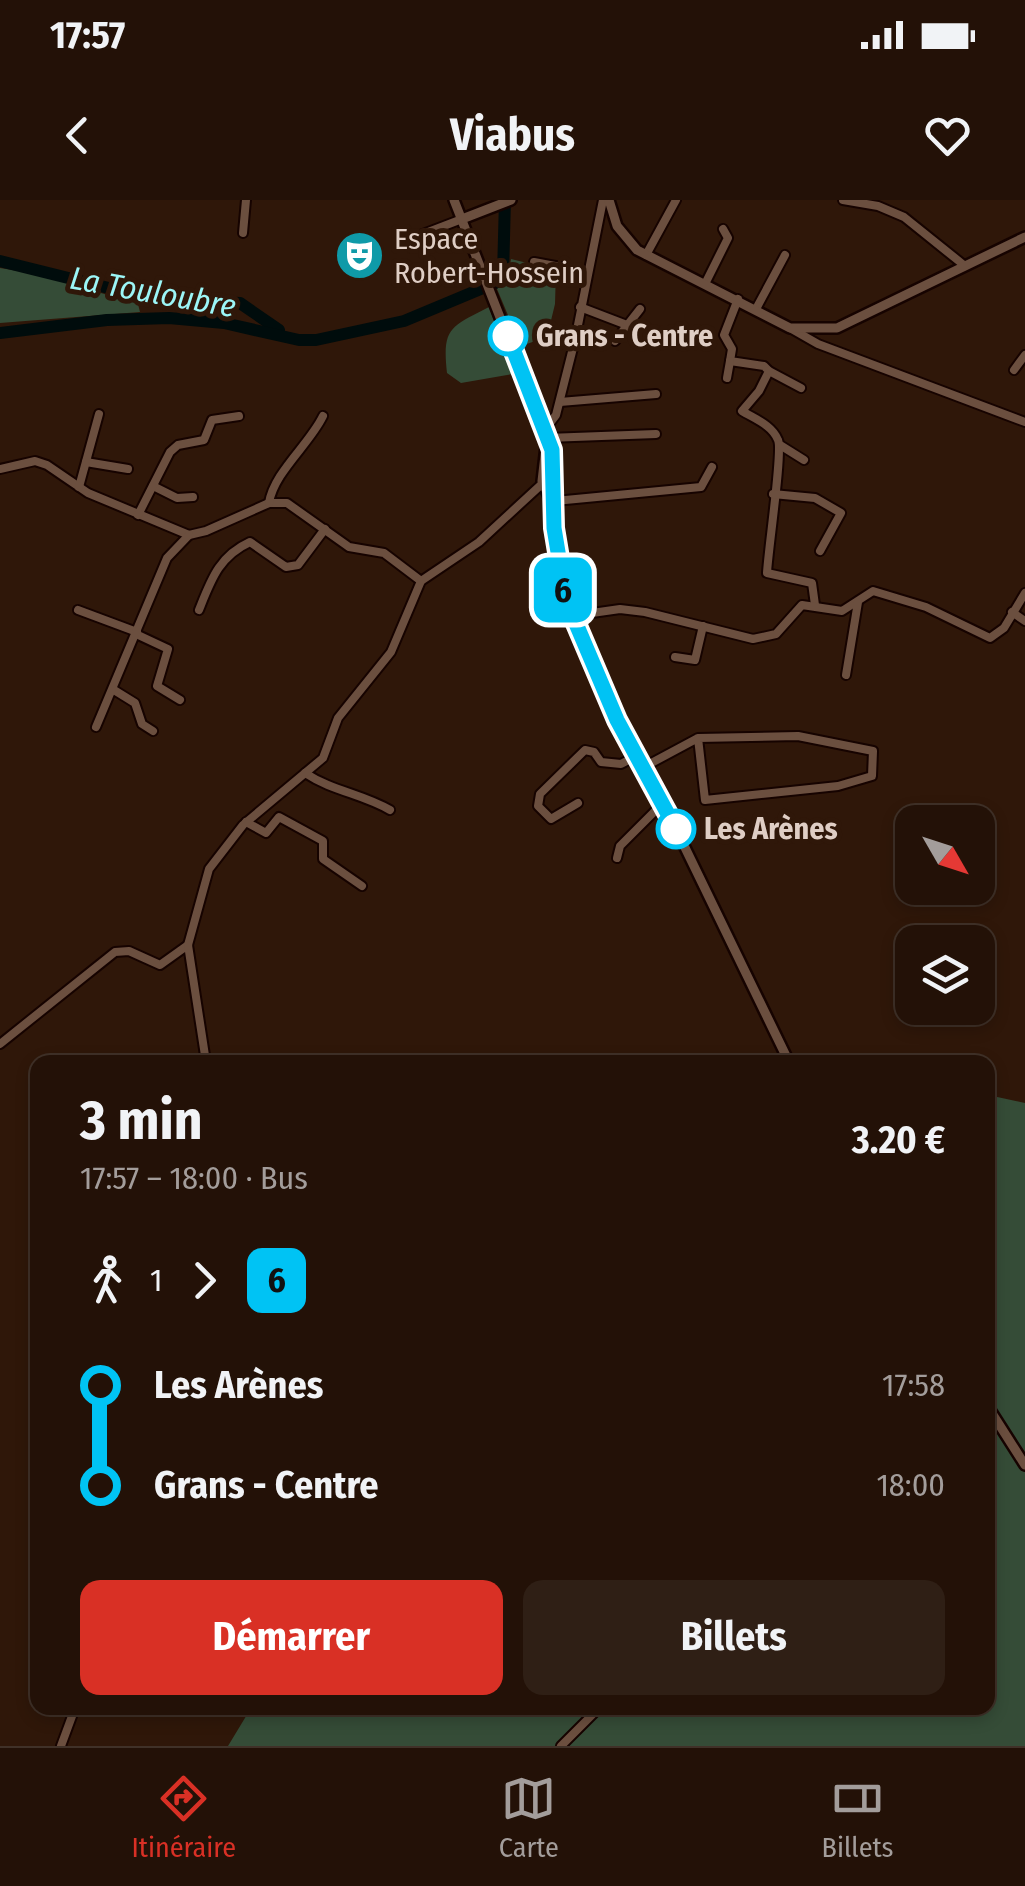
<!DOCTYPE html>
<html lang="fr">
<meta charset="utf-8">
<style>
:root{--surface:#231107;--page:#2f1f15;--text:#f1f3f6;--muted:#a39d9b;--line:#403128;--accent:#d93025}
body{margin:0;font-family:"Fira Sans Condensed",sans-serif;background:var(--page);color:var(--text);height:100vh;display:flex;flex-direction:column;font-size:38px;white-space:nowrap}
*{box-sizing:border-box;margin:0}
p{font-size:32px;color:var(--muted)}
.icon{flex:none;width:55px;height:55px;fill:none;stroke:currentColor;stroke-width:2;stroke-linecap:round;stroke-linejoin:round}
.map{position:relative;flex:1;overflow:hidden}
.sheet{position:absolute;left:30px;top:855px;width:965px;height:660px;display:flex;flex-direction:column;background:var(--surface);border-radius:20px;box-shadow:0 5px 15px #0003,0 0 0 2px var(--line)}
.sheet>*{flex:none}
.badge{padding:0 20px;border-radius:15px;font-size:35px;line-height:65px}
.needle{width:65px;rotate:129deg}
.buttons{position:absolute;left:895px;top:605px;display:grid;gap:20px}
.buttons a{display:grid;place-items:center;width:100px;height:100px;border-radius:20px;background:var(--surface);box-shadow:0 5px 15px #0003,0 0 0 2px var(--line);font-size:50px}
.map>.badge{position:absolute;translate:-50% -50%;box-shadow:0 0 0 5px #fff}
.legs{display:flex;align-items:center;gap:15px;height:110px;padding:0 50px;font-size:32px}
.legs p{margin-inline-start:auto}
.head{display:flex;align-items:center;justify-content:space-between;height:170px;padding:0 50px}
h1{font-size:55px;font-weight:700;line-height:75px}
.action{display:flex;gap:20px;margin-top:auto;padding:20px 50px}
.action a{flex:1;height:115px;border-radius:20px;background:var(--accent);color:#fff;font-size:40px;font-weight:700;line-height:115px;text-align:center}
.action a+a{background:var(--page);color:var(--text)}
ul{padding:0 50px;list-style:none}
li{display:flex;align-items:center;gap:35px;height:100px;font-size:38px}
li i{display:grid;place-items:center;width:15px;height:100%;margin:0 12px;background:currentColor}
li i::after{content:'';width:25px;height:25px;margin:-12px;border:8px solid;border-radius:50%;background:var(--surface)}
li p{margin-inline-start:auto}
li:first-child i{background:linear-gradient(#0000 50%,currentColor 0)}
li:last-child i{background:linear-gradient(currentColor 50%,#0000 0)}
.status{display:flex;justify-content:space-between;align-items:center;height:70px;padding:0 50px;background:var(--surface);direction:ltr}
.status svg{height:28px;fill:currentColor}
header{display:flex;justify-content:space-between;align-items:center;height:130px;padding:0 50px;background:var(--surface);font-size:45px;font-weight:700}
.tabs{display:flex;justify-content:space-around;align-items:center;height:140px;border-top:2px solid var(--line);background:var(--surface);font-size:28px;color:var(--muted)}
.tabs a{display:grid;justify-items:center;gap:5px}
.tabs .on{color:var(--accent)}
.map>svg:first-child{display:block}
</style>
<div class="status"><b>17:57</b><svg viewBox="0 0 49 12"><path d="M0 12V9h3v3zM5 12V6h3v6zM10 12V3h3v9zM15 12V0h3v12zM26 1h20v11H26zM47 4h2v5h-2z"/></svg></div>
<header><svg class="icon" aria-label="back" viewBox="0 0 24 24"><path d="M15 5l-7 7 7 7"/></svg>Viabus<svg class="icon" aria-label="heart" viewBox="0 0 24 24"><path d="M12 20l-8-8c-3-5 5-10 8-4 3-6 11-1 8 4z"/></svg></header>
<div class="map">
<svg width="1025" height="1546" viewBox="0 0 1025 1546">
<rect width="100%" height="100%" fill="#2f1709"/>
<!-- green -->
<g fill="#354c37">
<path d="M511 59 556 70 555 104 547 137 521 146 497 89 508 77Z"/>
<path d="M0 68 37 74 138 104 140 112 0 123Z"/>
<path d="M489 107 513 174 461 183 447 173C442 128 450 127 489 107Z"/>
<path d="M988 895 1025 903V1546H228L251 1508H988Z"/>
</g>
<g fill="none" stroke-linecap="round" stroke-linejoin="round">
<!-- river -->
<g stroke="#000c0c" stroke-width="12">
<path d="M0 61 153 99 240 103 279 130"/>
<path d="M0 133 107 120 169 118 224 123 299 140H316L404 121 495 83 503 75 505 0"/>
</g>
<defs>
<g id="minor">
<path d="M843 0 878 6 904 17 965 66"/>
<path d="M243 33 246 0"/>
<path d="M402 42 462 19"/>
<path d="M646 55 676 0"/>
<path d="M534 62 587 72"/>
<path d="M706 82 728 38 723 29"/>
<path d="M738 99 724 135 732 149 730 161 764 166 769 171 759 191 742 211C755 219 772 225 778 240 783 251 768 351 767 373L812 383 815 405"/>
<path d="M580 107 627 125"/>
<path d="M756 109 785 55"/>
<path d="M790 128 818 144 1025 222"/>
<path d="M615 141 640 109"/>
<path d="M1014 170 1025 155"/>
<path d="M769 171 801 188"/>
<path d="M727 178 730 161"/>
<path d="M560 202 656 194"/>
<path d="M544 231 556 215 575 140 603 0"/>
<path d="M547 238 656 234"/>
<path d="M780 245 804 260"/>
<path d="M86 262 128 269"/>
<path d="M0 269 35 261 47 265 88 293 189 335 206 331 269 303H287L349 347 384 353 421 381"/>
<path d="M153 286 177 298 193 297"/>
<path d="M79 287 99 214"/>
<path d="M773 294 815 298 841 313 820 351"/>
<path d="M555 301 701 287 712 267"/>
<path d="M269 303C274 272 309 245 323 216"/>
<path d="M138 315 170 252 178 245 204 240 212 220 239 216"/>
<path d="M78 410 137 432"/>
<path d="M199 410C211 380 219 356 250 342L286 367 298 365 325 329"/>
<path d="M1012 412 1025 421"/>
<path d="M571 416 620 409 645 412 753 439 776 434 802 405 842 411 873 391 926 407 990 438 1004 428 1025 393"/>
<path d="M136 434 168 449 157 486 180 500"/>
<path d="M675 457 695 460 703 426"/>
<path d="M846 475 858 402"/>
<path d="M114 490 135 503 142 524 153 531"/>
<path d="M96 527 167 358 189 335"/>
<path d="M642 568 698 538 798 536 873 551 872 576 838 586 705 600 698 538"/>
<path d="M305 573C332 591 363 594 390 610"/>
<path d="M578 603 551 619 538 606 540 594 585 550 594 552 601 562 621 564 636 556"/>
<path d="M246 622 266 633 279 617 323 641V659L362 686"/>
<path d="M617 658 620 646 662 604"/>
<path d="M0 844 115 752 129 751 160 765 188 745"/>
<path d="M206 862 188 745 209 669 243 625 323 558 338 518 391 452 421 381 479 342 543 283"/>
<path d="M61 1546 75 1508"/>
<path d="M561 1546 599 1508"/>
</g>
<g id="tertiary">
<path d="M454 0 552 250 554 293"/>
<path d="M609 0 617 26 637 50 790 128H837L1025 37"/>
<path d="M462 19 511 0"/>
<path d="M547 238 542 281 550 299 561 382 571 416 617 520 676 629 789 862"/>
<path d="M988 1207 1025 1265"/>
</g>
</defs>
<!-- minor casing -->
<use href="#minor" stroke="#160300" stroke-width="12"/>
<!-- tertiary casing -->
<use href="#tertiary" stroke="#160300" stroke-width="14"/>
<!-- minor -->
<use href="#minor" stroke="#6b4f3f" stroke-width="8"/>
<!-- tertiary -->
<use href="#tertiary" stroke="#6b4f3f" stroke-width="9"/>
</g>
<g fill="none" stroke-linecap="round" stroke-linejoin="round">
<defs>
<path id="line-1" d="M508 136 552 250 554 328 566 400 617 520 676 629"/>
</defs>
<!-- line-1 casing -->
<use href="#line-1" stroke="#fff" stroke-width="22"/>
<!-- line-1 -->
<use href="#line-1" stroke="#00c3f4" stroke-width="15"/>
</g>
<!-- icons -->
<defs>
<symbol id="theatre-disc" viewBox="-11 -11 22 22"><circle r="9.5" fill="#0f9aa8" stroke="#2f1709"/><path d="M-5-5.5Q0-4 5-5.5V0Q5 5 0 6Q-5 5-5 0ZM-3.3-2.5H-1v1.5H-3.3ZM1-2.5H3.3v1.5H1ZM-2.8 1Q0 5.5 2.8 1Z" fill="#fff"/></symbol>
</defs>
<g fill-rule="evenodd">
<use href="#theatre-disc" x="332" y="28" width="55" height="55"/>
</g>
<!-- markers -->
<g fill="#fff" stroke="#00c3f4" stroke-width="5">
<circle cx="508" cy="136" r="18"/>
<circle cx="676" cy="629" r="18"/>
</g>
<g text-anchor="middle" stroke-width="10" stroke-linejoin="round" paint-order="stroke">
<!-- poi labels -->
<g font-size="30" fill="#dfcec5" stroke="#2f1709" text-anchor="start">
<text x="394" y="49">Espace<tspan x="394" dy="34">Robert-Hossein</tspan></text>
</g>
<!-- stop labels -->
<g font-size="30" font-weight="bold" fill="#dfcec5" stroke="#2f1709" text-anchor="start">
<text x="536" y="146">Grans - Centre</text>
<text x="704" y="639">Les Arènes</text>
</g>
<!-- water labels -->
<g font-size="32" font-style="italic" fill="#9cf6f7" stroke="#2f1709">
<text transform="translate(153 92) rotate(10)" y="11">La Touloubre</text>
</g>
</g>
</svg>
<div class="buttons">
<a><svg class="needle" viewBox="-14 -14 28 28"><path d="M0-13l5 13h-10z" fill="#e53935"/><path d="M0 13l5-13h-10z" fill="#a39d9b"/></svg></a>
<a><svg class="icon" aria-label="layers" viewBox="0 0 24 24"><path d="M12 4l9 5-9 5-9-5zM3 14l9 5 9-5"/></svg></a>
</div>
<b class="badge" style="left:563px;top:390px;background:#00c3f4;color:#111">6</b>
<section class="sheet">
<div class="head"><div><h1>3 min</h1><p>17:57 – 18:00 · Bus</p></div><b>3.20 €</b></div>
<div class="legs"><svg class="icon" aria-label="walk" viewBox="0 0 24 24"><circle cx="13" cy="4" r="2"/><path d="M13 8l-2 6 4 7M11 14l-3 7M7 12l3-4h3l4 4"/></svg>1<svg class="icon" aria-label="forward" viewBox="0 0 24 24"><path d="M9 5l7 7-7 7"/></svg><b class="badge" style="background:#00c3f4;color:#111">6</b></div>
<ul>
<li><i style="color:#00c3f4"></i><b>Les Arènes</b><p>17:58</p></li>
<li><i style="color:#00c3f4"></i><b>Grans - Centre</b><p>18:00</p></li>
</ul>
<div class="action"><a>Démarrer</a><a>Billets</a></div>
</section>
</div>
<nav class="tabs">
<a class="on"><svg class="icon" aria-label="directions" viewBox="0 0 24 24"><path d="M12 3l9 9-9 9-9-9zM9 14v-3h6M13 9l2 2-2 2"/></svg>Itinéraire</a>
<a><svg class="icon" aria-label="map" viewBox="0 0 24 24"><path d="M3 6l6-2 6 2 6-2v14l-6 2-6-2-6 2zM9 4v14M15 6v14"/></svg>Carte</a>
<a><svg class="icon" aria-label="tickets" viewBox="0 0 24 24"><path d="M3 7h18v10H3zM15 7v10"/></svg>Billets</a>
</nav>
